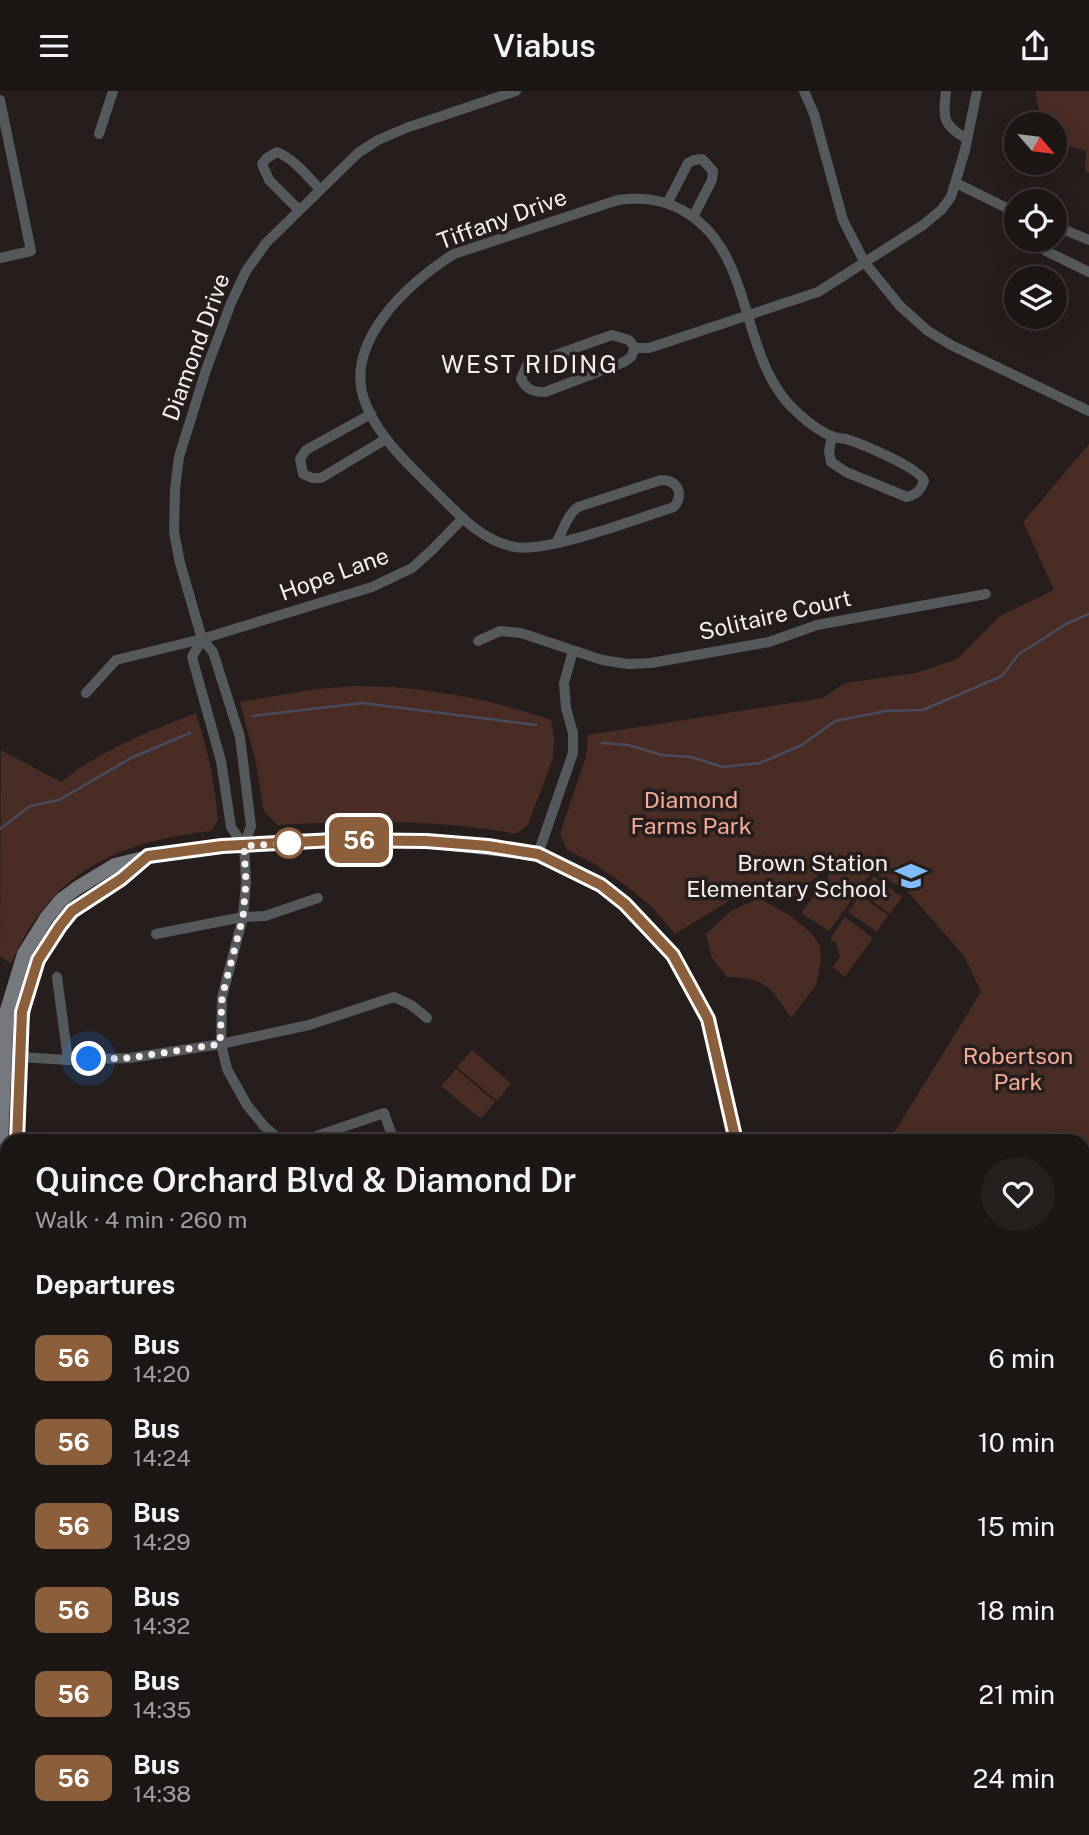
<!DOCTYPE html>
<meta charset="utf-8">
<style>
:root{--surface:#1c1615;--page:#251f1e;--text:#f1f3f6;--muted:#a09fa0;--line:#3a3534}
body{margin:0;font-family:"Public Sans",sans-serif;background:var(--page);color:var(--text);height:100vh;display:flex;flex-direction:column;font-size:26px;white-space:nowrap}
*{box-sizing:border-box;margin:0}
p{font-size:23px;color:var(--muted)}
.icon{flex:none;width:38px;height:38px;fill:none;stroke:currentColor;stroke-width:2;stroke-linecap:round;stroke-linejoin:round}
.map{position:relative;flex:1;overflow:hidden}
.drawer{position:absolute;left:0px;top:1043px;width:1090px;height:702px;display:flex;flex-direction:column;background:var(--surface);border-radius:21px 21px 0 0;box-shadow:0 7px 28px #0002,0 0 0 2px var(--line)}
.drawer>*{flex:none}
.badge{padding:0 14px;border-radius:10px;font-size:24px;line-height:46px}
.needle{width:46px;rotate:118deg}
.buttons{position:absolute;left:1004px;top:21px;display:grid;gap:14px}
.buttons a{display:grid;place-items:center;width:63px;height:63px;border-radius:50%;background:var(--surface);box-shadow:0 7px 28px #0002,0 0 0 2px var(--line);font-size:35px}
.you{position:absolute;width:35px;height:35px;margin:-18px;border:5px solid #fff;border-radius:50%;background:#1a73e8;box-shadow:0 0 0 10px #1a73e833}
.map>.badge{position:absolute;translate:-50% -50%;box-shadow:0 0 0 4px #fff}
h2{padding:0 35px;font-size:26px;line-height:63px}
.round{display:grid;place-items:center;flex:none;width:74px;height:74px;border-radius:37px;background:var(--page)}
.summary{display:flex;align-items:center;justify-content:space-between;height:119px;padding:0 35px}
h1{font-size:33px;font-weight:600;line-height:52px}
ul{padding:0;list-style:none}
li{display:flex;align-items:center;gap:21px;height:84px;padding:0 35px}
li div{flex:1}
li b{display:block;font-size:26px}
li em{font-style:normal}
li .badge{min-width:77px;font-weight:700;text-align:center}
header{display:flex;justify-content:space-between;align-items:center;height:91px;padding:0 35px;background:var(--surface);font-size:32px;font-weight:600}
.map>svg:first-child{display:block}
</style>
<header><svg class="icon" aria-label="menu" viewBox="0 0 24 24"><path d="M4 6h16M4 12h16M4 18h16"/></svg>Viabus<svg class="icon" aria-label="share" viewBox="0 0 24 24"><path d="M12 15V3M7 8l5-5 5 5M5 13v7h14v-7"/></svg></header>
<div class="map">
<svg width="1089" height="1744" viewBox="0 0 1089 1744">
<rect width="100%" height="100%" fill="#261e1c"/>
<!-- green -->
<g fill="#492c24">
<path d="M1035 0H1089V82L1085 80 1086 60 1055 51V33H1041Z"/>
<path d="M1089 353V1165L1083 1162V1050H894L890 1048 981 901 964 865 906 799 839 763 797 805 755 794 675 843 652 816 625 794 596 774 567 759 560 743 586 666 588 644 823 607 845 592 916 582 957 568 1000 525 1054 499 1023 431Z"/>
<path d="M355 595C422 595 488 607 551 629L554 647 553 667 528 734 516 743C439 728 356 729 278 734L264 721 256 672 240 611 316 598Z"/>
<path d="M196 622C207 656 215 692 218 729L211 740C116 751 51 781 11 873L0 865 1 659 61 691C102 658 148 641 196 622Z"/>
<path d="M839 770 870 783 829 840 801 822Z"/>
<path d="M874 785 902 806 890 823 862 802Z"/>
<path d="M860 804 888 824 877 841 848 821Z"/>
<path d="M759 807 791 825 811 842 820 854 821 870 816 894 791 927C771 896 766 887 727 886L712 867 706 843 731 820Z"/>
<path d="M845 826 873 847 845 886 833 876 840 865 836 852 830 848Z"/>
<path d="M472 959 511 992 497 1010 457 976Z"/>
<path d="M456 978 495 1011 481 1028 441 995Z"/>
<path d="M45 1738H135L147 1744H42Z"/>
</g>
<g fill="none" stroke-linecap="round" stroke-linejoin="round">
<!-- stream -->
<g stroke="#4a4b5c" stroke-width="2.5">
<path d="M252 625 362 612 536 634"/>
<path d="M602 652 628 654 662 664 691 666 723 676 760 672 802 654 835 630 886 620 923 619 1002 585 1019 563 1066 533 1089 523"/>
<path d="M0 738 30 715 59 709 131 667 190 642"/>
</g>
<!-- street -->
<g stroke="#56595c" stroke-width="10">
<path d="M804 0 814 23 843 129 865 172 900 215 928 240 951 254 1089 320"/>
<path d="M946 0C943 27 942 34 967 48"/>
<path d="M0 9 31 160 0 167"/>
<path d="M99 43 113 0"/>
<path d="M956 92 1017 122"/>
<path d="M668 111 688 72 694 69 702 68 713 80 712 89 694 124"/>
<path d="M298 118 269 89 262 73 267 67 277 61C294 68 306 84 319 97"/>
<path d="M1055 135 1089 149"/>
<path d="M1041 149 1046 160 1089 181"/>
<path d="M635 257 631 266 624 271 545 301C533 301 527 299 521 288L527 274 612 244 629 249 635 257H649L818 201 923 134 941 119 951 106 965 59 977 0"/>
<path d="M371 323 306 359 300 368 303 383 312 387H321L386 348"/>
<path d="M556 452C563 440 567 424 578 416L661 389C678 389 684 403 674 416 638 427 548 462 515 456 479 450 454 418 430 395 406 371 381 348 367 316 339 255 407 192 454 163L618 109C640 106 662 108 680 118 759 159 735 270 800 324 809 332 819 340 831 345 835 347 841 347 846 348 862 353 920 377 924 390 920 400 917 403 907 406L846 381 831 371 829 360 832 345"/>
<path d="M202 548 192 566 221 670 231 736 244 755"/>
<path d="M478 550 500 540 521 542 602 569 628 573 651 572 769 551 817 534 986 503"/>
<path d="M86 602 116 569 202 548 372 496 412 477 433 458 463 427"/>
<path d="M538 763 573 662V642L566 617 564 592 573 560"/>
<path d="M156 843 243 826 265 825 318 807"/>
<path d="M57 886 68 969"/>
<path d="M20 966 68 969 130 967 221 953 309 934 394 906 411 914 427 927"/>
<path d="M281 1050 264 1035 247 1014 227 978 221 953 222 906 243 826 246 791 244 755 251 735 240 646 213 561 202 548 180 472 174 441 175 398 179 366 206 279 231 212 246 180 266 152 358 62 378 49 406 37 516 0"/>
<path d="M302 1050 384 1022 394 1050"/>
<path d="M0 1654 7 1646"/>
</g>
<!-- secondary -->
<g stroke="#75797e" stroke-width="14">
<path d="M17 1050C20 972 10 880 72 821 86 807 106 800 122 788 130 782 138 774 146 767"/>
<path d="M0 1077 7 919 24 863 47 826 61 809 77 797 115 774 156 764 222 755 334 749 426 750 538 763 601 794 625 813 673 864 708 928 736 1050"/>
<path d="M0 1168 7 1148"/>
<path d="M0 1184 7 1188"/>
<path d="M0 1207 7 1211"/>
<path d="M0 1225 7 1223"/>
<path d="M1083 1248 1089 1239"/>
<path d="M1083 1437 1089 1463"/>
<path d="M1083 1538 1089 1517"/>
<path d="M690 1738 698 1744"/>
<path d="M720 1738 727 1744"/>
<path d="M976 1744 982 1738"/>
</g>
<!-- primary -->
<g stroke="#8d9298" stroke-width="16">
<path d="M0 1560 7 1566"/>
<path d="M191 1738 197 1744"/>
</g>
</g>
<g fill="none" stroke-linecap="round" stroke-linejoin="round">
<defs>
<path id="line" d="M17 1050 22 921 38 869 60 835 72 820 121 788 148 765 222 755 334 749 426 750 488 755 538 763 601 794 625 813 673 864 708 928 736 1050"/>
</defs>
<!-- line casing -->
<use href="#line" stroke="#fff" stroke-width="16"/>
<!-- line -->
<use href="#line" stroke="#8b5e3c" stroke-width="10"/>
<!-- walk -->
<path stroke="#f5efee" stroke-width="7" stroke-dasharray="0 12.6" d="M89 968 130 967 220 953 222 906 243 826 246 791 244 755 289 752"/>
</g>
<!-- icons -->
<defs>
<symbol id="school-bare" viewBox="-9 -9 18 18"><path d="M0-5L7-2L0 1L-7-2ZM-4 1L0 2.5L4 1V4Q0 6-4 4Z" fill="#84bcfb" stroke="#261e1c" stroke-width="2.5" paint-order="stroke"/></symbol>
</defs>
<g fill-rule="evenodd">
<use href="#school-bare" x="889" y="763" width="44" height="44"/>
</g>
<!-- markers -->
<circle fill="#fff" stroke="#8b5e3c" stroke-width="3.5" cx="289" cy="752" r="14"/>
<g text-anchor="middle" stroke-width="7" stroke-linejoin="round" paint-order="stroke">
<!-- street labels -->
<g font-size="23" fill="#f5efee" stroke="#261e1c">
<text transform="translate(502 128) rotate(-20)" y="8">Tiffany Drive</text>
<text transform="translate(196 256) rotate(-70)" y="8">Diamond Drive</text>
<text transform="translate(334 483) rotate(-20)" y="8">Hope Lane</text>
<text transform="translate(775 524) rotate(-13)" y="8">Solitaire Court</text>
</g>
<!-- park labels -->
<g font-size="23" fill="#f5ab98" stroke="#261e1c">
<text x="691" y="717">Diamond<tspan x="691" dy="26">Farms Park</tspan></text>
<text x="1018" y="973">Robertson<tspan x="1018" dy="26">Park</tspan></text>
</g>
<!-- poi labels -->
<g font-size="23" fill="#f5efee" stroke="#261e1c" text-anchor="end">
<text x="888" y="780">Brown Station<tspan x="888" dy="26">Elementary School</tspan></text>
</g>
<!-- neighbourhood labels -->
<g font-size="24" letter-spacing="2" fill="#f5efee" stroke="#261e1c">
<text x="530" y="282">WEST RIDING</text>
</g>
</g>
</svg>
<div class="buttons">
<a><svg class="needle" viewBox="-14 -14 28 28"><path d="M0-13l5 13h-10z" fill="#e53935"/><path d="M0 13l5-13h-10z" fill="#a09fa0"/></svg></a>
<a><svg class="icon" aria-label="locate" viewBox="0 0 24 24"><circle cx="12" cy="12" r="6"/><path d="M12 2v4M12 18v4M2 12h4M18 12h4"/></svg></a>
<a><svg class="icon" aria-label="layers" viewBox="0 0 24 24"><path d="M12 4l9 5-9 5-9-5zM3 14l9 5 9-5"/></svg></a>
</div>
<div class="you" style="left:89px;top:968px"></div>
<b class="badge" style="left:359px;top:749px;background:#8b5e3c;color:#fff">56</b>
<section class="drawer">
<div class="summary"><div><h1>Quince Orchard Blvd &amp; Diamond Dr</h1><p>Walk · 4 min · 260 m</p></div><a class="round"><svg class="icon" aria-label="heart" viewBox="0 0 24 24"><path d="M12 20l-8-8c-3-5 5-10 8-4 3-6 11-1 8 4z"/></svg></a></div>
<h2>Departures</h2>
<ul>
<li><span class="badge" style="background:#8b5e3c;color:#fff">56</span><div><b>Bus</b><p>14:20</p></div><em>6 min</em></li>
<li><span class="badge" style="background:#8b5e3c;color:#fff">56</span><div><b>Bus</b><p>14:24</p></div><em>10 min</em></li>
<li><span class="badge" style="background:#8b5e3c;color:#fff">56</span><div><b>Bus</b><p>14:29</p></div><em>15 min</em></li>
<li><span class="badge" style="background:#8b5e3c;color:#fff">56</span><div><b>Bus</b><p>14:32</p></div><em>18 min</em></li>
<li><span class="badge" style="background:#8b5e3c;color:#fff">56</span><div><b>Bus</b><p>14:35</p></div><em>21 min</em></li>
<li><span class="badge" style="background:#8b5e3c;color:#fff">56</span><div><b>Bus</b><p>14:38</p></div><em>24 min</em></li>
</ul>
</section>
</div>
